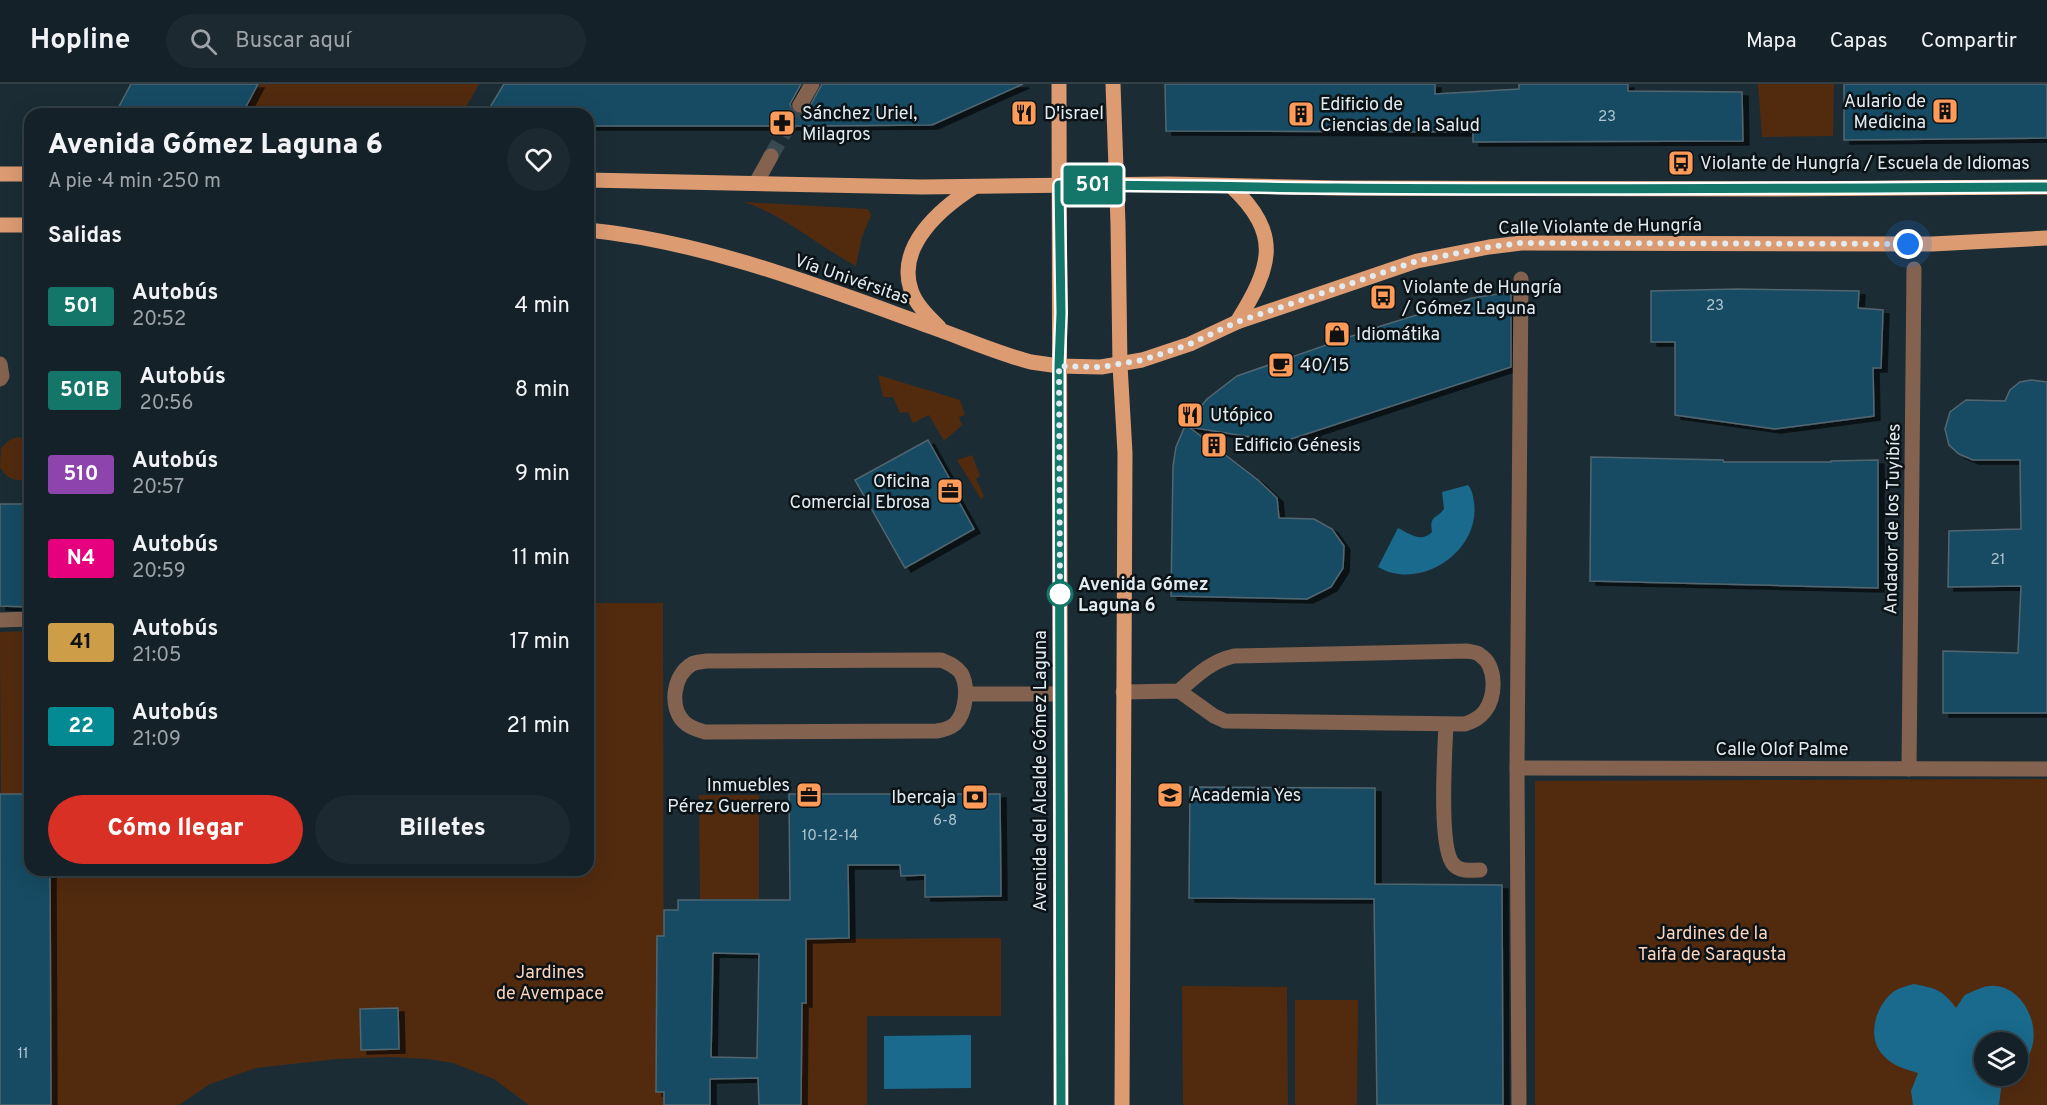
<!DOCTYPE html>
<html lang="es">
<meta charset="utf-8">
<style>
:root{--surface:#142128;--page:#1d2930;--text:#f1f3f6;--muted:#9da3a8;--line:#333e45;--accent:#d93025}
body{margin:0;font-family:Overpass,sans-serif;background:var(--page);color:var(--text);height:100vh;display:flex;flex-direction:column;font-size:22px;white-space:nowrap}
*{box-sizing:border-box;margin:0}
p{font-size:20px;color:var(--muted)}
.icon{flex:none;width:33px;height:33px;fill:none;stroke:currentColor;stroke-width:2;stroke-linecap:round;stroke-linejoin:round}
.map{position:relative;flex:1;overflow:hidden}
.side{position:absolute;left:24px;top:24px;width:570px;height:768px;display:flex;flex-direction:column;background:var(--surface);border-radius:18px;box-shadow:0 6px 24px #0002,0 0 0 2px var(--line)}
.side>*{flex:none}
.badge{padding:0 12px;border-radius:4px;font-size:21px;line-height:39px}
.controls{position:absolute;left:1974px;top:948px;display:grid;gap:12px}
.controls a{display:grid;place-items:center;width:54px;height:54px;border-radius:50%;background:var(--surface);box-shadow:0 6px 24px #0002,0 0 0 2px var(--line);font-size:30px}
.you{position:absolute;width:30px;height:30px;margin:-15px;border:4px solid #fff;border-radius:50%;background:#1a73e8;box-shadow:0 0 0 9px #1a73e833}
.map>.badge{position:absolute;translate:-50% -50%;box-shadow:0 0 0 3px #fff}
h2{padding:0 24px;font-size:22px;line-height:54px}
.round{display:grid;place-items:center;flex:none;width:63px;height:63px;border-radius:32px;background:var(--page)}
.summary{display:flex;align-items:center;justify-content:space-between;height:102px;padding:0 24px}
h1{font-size:28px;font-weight:800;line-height:45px}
.button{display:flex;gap:12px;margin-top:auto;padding:12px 24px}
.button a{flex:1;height:69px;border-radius:36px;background:var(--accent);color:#fff;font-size:24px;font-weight:800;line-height:69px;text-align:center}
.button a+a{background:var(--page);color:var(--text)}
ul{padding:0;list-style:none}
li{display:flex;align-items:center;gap:18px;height:84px;padding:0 24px}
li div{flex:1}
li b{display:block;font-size:22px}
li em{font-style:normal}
li .badge{min-width:66px;font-weight:700;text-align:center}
header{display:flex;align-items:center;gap:36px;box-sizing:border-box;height:84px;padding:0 30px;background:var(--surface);border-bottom:2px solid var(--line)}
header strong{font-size:28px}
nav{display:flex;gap:33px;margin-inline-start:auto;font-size:21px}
.search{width:420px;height:54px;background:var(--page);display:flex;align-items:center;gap:15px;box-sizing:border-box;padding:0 21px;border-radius:33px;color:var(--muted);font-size:22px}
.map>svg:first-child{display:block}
</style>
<header>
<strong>Hopline</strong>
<div class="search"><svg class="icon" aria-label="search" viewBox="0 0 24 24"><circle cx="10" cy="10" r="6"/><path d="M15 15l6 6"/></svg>Buscar aquí</div>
<nav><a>Mapa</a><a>Capas</a><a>Compartir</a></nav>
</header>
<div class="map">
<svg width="2047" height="1021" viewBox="0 0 2047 1021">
<defs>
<filter id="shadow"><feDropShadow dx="6" dy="4" stdDeviation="0" flood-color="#0009"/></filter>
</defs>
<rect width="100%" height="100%" fill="#1b2c35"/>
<!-- green -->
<g fill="#522b0f" fill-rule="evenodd">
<path d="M260 0H479L462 30H250V17Z"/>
<path d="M1758 0H1834L1833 52 1762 53Z"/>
<path d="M744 118 868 125 871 131 862 153 856 182C818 162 786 132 744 118Z"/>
<path d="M30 228V324H23L22 228Z"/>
<path d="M878 291 960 316 965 331 959 333 962 341 944 357 929 331 913 339 908 328 900 329 893 313H883Z"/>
<path d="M17 353 30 355V395C17 398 7 396 0 383L1 364 8 357Z"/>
<path d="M972 371 980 392 976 395 984 412 981 415 957 376Z"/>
<path d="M588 519H663L664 1021H529L494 995 453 979 428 975 390 973 337 975 256 984 210 1000 179 1021H51L50 786H588Z"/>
<path d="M30 547V710H1L0 548Z"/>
<path d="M2047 695V1021H1535V697ZM1984 958H2018V992H1984Z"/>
<path d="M699 711H759V815H700Z"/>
<path d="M1001 854V932H867V1021H801L802 953 797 919 806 918V855Z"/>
<path d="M1182 902 1287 903 1288 1021H1183Z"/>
<path d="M1295 916H1358L1357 1021H1295Z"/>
</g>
<!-- water -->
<g fill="#196a8c">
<path d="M1468 401C1472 406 1473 411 1474 418 1481 467 1421 508 1378 483L1398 444C1410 450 1421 459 1432 448 1429 431 1437 435 1444 425L1442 408Z"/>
<path d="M1914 900C1935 904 1943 906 1956 924 1959 920 1961 916 1964 912 1967 909 1972 908 1976 906 2015 886 2047 940 2028 973 2025 976 2021 979 2018 982V958H1984V992H1995L2001 1005 1999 1021H1913L1911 1007 1918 989C1905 985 1893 982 1884 972 1866 955 1875 923 1892 909 1897 904 1907 902 1914 900Z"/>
<path d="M971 951V1004L884 1005V952Z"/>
</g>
<!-- building -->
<g fill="#154b63" stroke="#536670" stroke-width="1.5" fill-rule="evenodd" filter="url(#shadow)">
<path d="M131 0H258L242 30H115Z"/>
<path d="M504 0H801L790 20 792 26 799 31 808 26 822 0H1023L932 41 801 42H588V30H486Z"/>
<path d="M1165 0H1435V10L1519 5V0H1628V7L1742 8 1743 57 1473 58V48L1166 47Z"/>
<path d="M1844 0H2047V54L1844 56Z"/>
<path d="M1737 205 1859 207 1858 224 1883 226 1881 284H1873L1874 332 1775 345 1675 331V258H1651V207Z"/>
<path d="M1511 208V283L1282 358 1189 343 1258 396 1277 414 1279 434 1314 435 1332 445 1344 462 1343 484 1331 503 1307 515 1171 512 1173 382 1176 363 1185 342 1207 315 1237 292 1381 242 1472 214Z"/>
<path d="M2031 296 2047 298V629H1943V567L2018 569 2021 502 1948 503 1949 447 2021 445 2020 376H1973L1959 370 1949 361 1945 345 1950 328 1966 316 2005 317 2010 306 2020 298Z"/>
<path d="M928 356 952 399 949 400 974 445 905 484 855 396Z"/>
<path d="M1591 373 1723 376 1724 378H1831V377L1878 376V504L1590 497Z"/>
<path d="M0 420H30V523L0 522Z"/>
<path d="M1190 703 1375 704V800L1502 801 1503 1021H1377L1374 815 1189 814Z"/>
<path d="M0 710H30V786H50L51 1021H0Z"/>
<path d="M789 710H1000L1001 812 925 813V791L901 792 900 781H848L849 854 806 855V919H802L801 1021H759L758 994 710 995V1021H664V1008H656L657 852H664V826H678V816H790ZM713 869 759 870 757 974 711 973Z"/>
<path d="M398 924 399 965 361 966 360 925Z"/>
</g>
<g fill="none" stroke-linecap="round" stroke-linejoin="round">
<!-- minor-tunnel -->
<path stroke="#394951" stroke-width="15" stroke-dasharray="15 8" stroke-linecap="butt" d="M771 72 800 21"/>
<!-- minor -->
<g stroke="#83634f" stroke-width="15">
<path d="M800 21 812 0"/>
<path d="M756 99 771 72"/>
<path d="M0 280 2 292 0 295"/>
<path d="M0 536 30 535"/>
<path d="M941 576C948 579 956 582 961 589 969 603 966 629 955 640 950 644 944 646 937 647L705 648C698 646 690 644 684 638 669 623 673 591 692 580 696 578 701 578 706 577Z"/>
<path d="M1123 608 1179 607 1214 632 1225 637 1465 640C1473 637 1480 634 1485 627 1496 612 1497 582 1480 571 1477 568 1471 568 1467 567L1234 572C1211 577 1196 592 1179 607"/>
<path d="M966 610H1059"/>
<path d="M1446 640C1445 665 1438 766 1454 781 1461 788 1471 786 1480 786"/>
<path d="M1517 684 2047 685"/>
<path d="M1909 685 1914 185"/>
<path d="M1519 1021 1517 684 1521 195"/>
</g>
<!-- major -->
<g stroke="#dd9b71" stroke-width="15">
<path d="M1059 0 1061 1021"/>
<path d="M1113 0 1118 140 1120 281 1125 369 1122 1021"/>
<path d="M0 90H30"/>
<path d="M588 96 922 103 1169 100 1336 104 1776 105 2047 103"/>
<path d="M1231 102C1283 151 1271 183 1237 238"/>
<path d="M0 141H30"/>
<path d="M588 146C709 158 826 205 940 246 970 257 1000 270 1031 278L1059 282 1101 283 1142 276 1190 260 1237 238 1417 177 1489 163 1521 159 1932 160 2047 154"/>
<path d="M939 243C929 233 916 221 911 206 896 162 941 124 974 103"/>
</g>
</g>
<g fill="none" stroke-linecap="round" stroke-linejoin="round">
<defs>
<path id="line" d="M1061 1021 1059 282 1061 229 1059 101C1152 101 1244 103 1337 104 1574 106 1810 104 2047 103"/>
</defs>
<!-- line casing -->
<use href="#line" stroke="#fff" stroke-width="14"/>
<!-- line -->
<use href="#line" stroke="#147668" stroke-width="9"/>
<!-- walk -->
<path stroke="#e1ecf2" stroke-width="6" stroke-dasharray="0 10.8" d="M1060 510V512L1059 282 1101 283 1143 276 1190 260 1237 238 1417 177 1489 163 1521 159 1908 160"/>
</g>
<!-- icons -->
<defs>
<symbol id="building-square" viewBox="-11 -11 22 22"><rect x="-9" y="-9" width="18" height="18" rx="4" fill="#fe9b59" stroke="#0c1317"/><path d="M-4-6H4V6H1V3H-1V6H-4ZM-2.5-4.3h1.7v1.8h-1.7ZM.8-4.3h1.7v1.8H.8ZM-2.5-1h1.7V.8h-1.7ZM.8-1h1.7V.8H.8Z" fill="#111"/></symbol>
<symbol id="restaurant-square" viewBox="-11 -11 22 22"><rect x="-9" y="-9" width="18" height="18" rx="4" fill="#fe9b59" stroke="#0c1317"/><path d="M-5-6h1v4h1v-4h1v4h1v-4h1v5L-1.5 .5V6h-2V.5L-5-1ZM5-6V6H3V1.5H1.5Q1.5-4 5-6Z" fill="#111"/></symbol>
<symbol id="pharmacy-square" viewBox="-11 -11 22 22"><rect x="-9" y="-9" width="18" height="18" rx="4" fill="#fe9b59" stroke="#0c1317"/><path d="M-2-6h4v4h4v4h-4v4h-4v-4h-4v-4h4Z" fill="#111"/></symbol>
<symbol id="bus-square" viewBox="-11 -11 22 22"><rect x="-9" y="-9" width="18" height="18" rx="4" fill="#fe9b59" stroke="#0c1317"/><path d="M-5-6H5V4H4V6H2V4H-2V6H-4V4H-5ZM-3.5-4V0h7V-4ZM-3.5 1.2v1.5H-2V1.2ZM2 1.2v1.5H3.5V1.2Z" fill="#111"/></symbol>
<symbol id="shop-square" viewBox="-11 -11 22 22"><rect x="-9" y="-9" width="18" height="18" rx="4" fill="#fe9b59" stroke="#0c1317"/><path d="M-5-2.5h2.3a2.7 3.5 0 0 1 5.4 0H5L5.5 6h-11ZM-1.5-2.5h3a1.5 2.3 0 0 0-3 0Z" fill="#111"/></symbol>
<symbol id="cafe-square" viewBox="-11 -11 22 22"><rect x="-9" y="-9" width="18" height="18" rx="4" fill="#fe9b59" stroke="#0c1317"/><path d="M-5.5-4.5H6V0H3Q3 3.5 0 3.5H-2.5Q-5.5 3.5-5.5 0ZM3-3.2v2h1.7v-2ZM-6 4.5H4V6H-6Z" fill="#111"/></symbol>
<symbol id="office-square" viewBox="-11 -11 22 22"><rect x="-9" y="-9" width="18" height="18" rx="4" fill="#fe9b59" stroke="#0c1317"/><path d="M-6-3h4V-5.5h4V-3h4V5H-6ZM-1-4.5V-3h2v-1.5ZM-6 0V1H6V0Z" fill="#111"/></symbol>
<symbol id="school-square" viewBox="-11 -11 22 22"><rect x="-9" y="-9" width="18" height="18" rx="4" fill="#fe9b59" stroke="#0c1317"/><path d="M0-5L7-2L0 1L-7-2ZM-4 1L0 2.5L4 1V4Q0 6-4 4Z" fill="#111"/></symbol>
<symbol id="bank-square" viewBox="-11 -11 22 22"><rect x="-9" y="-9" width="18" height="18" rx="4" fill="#fe9b59" stroke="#0c1317"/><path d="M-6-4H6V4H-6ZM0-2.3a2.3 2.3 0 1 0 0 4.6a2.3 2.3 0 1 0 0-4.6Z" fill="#111"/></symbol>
</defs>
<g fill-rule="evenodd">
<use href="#building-square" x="1930" y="12" width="30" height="30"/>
<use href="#restaurant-square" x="1009" y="14" width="30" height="30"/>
<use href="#building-square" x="1286" y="15" width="30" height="30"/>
<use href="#pharmacy-square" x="767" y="24" width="30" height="30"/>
<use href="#bus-square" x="1666" y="64" width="30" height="30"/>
<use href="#bus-square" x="1368" y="198" width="30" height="30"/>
<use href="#shop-square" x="1322" y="235" width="30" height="30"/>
<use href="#cafe-square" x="1266" y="266" width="30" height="30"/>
<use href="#restaurant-square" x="1175" y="316" width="30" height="30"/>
<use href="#building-square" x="1199" y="346" width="30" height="30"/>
<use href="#office-square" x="935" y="392" width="30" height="30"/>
<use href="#office-square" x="794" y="696" width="30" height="30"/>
<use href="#school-square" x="1155" y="696" width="30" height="30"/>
<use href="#bank-square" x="960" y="698" width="30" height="30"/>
</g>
<!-- markers -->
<circle fill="#fff" stroke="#147668" stroke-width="3" cx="1060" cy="510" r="12"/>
<g text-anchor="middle" stroke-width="5" stroke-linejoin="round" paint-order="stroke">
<!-- number labels -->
<g font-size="15" fill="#aec4ce">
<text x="1607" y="37">23</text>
<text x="1715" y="226">23</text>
<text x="1998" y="480">21</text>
<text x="945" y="741">6-8</text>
<text x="830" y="756">10-12-14</text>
<text x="23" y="974">11</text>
</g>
<!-- poi labels -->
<g font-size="18" fill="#e1ecf2" stroke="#0c1317" text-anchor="start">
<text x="1926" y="23" text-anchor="end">Aulario de<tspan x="1926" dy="21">Medicina</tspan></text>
<text x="1320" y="26">Edificio de<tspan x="1320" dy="21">Ciencias de la Salud</tspan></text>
<text x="802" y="35">Sánchez Uriel,<tspan x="802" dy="21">Milagros</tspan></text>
<text x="1044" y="35">D'israel</text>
<text x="1700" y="85">Violante de Hungría / Escuela de Idiomas</text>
<text x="1402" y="209">Violante de Hungría<tspan x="1402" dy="21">/ Gómez Laguna</tspan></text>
<text x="1356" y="256">Idiomátika</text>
<text x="1300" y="287">40/15</text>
<text x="1210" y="337">Utópico</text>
<text x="1234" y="367">Edificio Génesis</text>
<text x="930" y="403" text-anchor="end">Oficina<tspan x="930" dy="21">Comercial Ebrosa</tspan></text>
<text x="790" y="707" text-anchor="end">Inmuebles<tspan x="790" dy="21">Pérez Guerrero</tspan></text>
<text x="1190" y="717">Academia Yes</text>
<text x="956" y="719" text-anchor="end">Ibercaja</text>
</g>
<!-- street labels -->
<g font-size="18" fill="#e1ecf2" stroke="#0c1317">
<text transform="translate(1600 142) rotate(-1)" y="6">Calle Violante de Hungría</text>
<text transform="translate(852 195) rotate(19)" y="6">Vía Univérsitas</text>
<text transform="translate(1892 435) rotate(-89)" y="6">Andador de los Tuyibíes</text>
<text x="1782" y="671">Calle Olof Palme</text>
<text transform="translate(1040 687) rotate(-90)" y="6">Avenida del Alcalde Gómez Laguna</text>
</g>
<!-- stop labels -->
<g font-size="18" font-weight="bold" fill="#e1ecf2" stroke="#0c1317" text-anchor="start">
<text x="1078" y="506">Avenida Gómez<tspan x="1078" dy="21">Laguna 6</tspan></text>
</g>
<!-- park labels -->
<g font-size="18" fill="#fed4bb" stroke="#0c1317">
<text x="1712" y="855">Jardines de la<tspan x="1712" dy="21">Taifa de Saraqusta</tspan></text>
<text x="550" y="894">Jardines<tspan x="550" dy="21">de Avempace</tspan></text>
</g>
</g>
</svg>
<div class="controls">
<a><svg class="icon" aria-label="layers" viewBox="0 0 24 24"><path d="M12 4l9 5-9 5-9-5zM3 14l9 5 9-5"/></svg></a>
</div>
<div class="you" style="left:1908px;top:160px"></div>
<b class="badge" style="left:1093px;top:101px;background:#147668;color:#fff">501</b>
<section class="side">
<div class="summary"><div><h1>Avenida Gómez Laguna 6</h1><p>A pie · 4 min · 250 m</p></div><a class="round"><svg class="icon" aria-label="heart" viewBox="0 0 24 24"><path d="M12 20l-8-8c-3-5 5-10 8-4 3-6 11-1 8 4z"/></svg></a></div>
<h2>Salidas</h2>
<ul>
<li><span class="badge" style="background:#147668;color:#fff">501</span><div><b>Autobús</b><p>20:52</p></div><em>4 min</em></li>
<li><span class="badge" style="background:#147668;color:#fff">501B</span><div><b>Autobús</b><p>20:56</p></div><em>8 min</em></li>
<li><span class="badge" style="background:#8e44ad;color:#fff">510</span><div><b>Autobús</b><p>20:57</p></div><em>9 min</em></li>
<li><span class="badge" style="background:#e6007e;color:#fff">N4</span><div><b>Autobús</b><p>20:59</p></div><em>11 min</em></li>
<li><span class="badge" style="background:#ce9d47;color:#111">41</span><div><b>Autobús</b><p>21:05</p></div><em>17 min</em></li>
<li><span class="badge" style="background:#048a93;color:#fff">22</span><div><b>Autobús</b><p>21:09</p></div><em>21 min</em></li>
</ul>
<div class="button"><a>Cómo llegar</a><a>Billetes</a></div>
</section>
</div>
